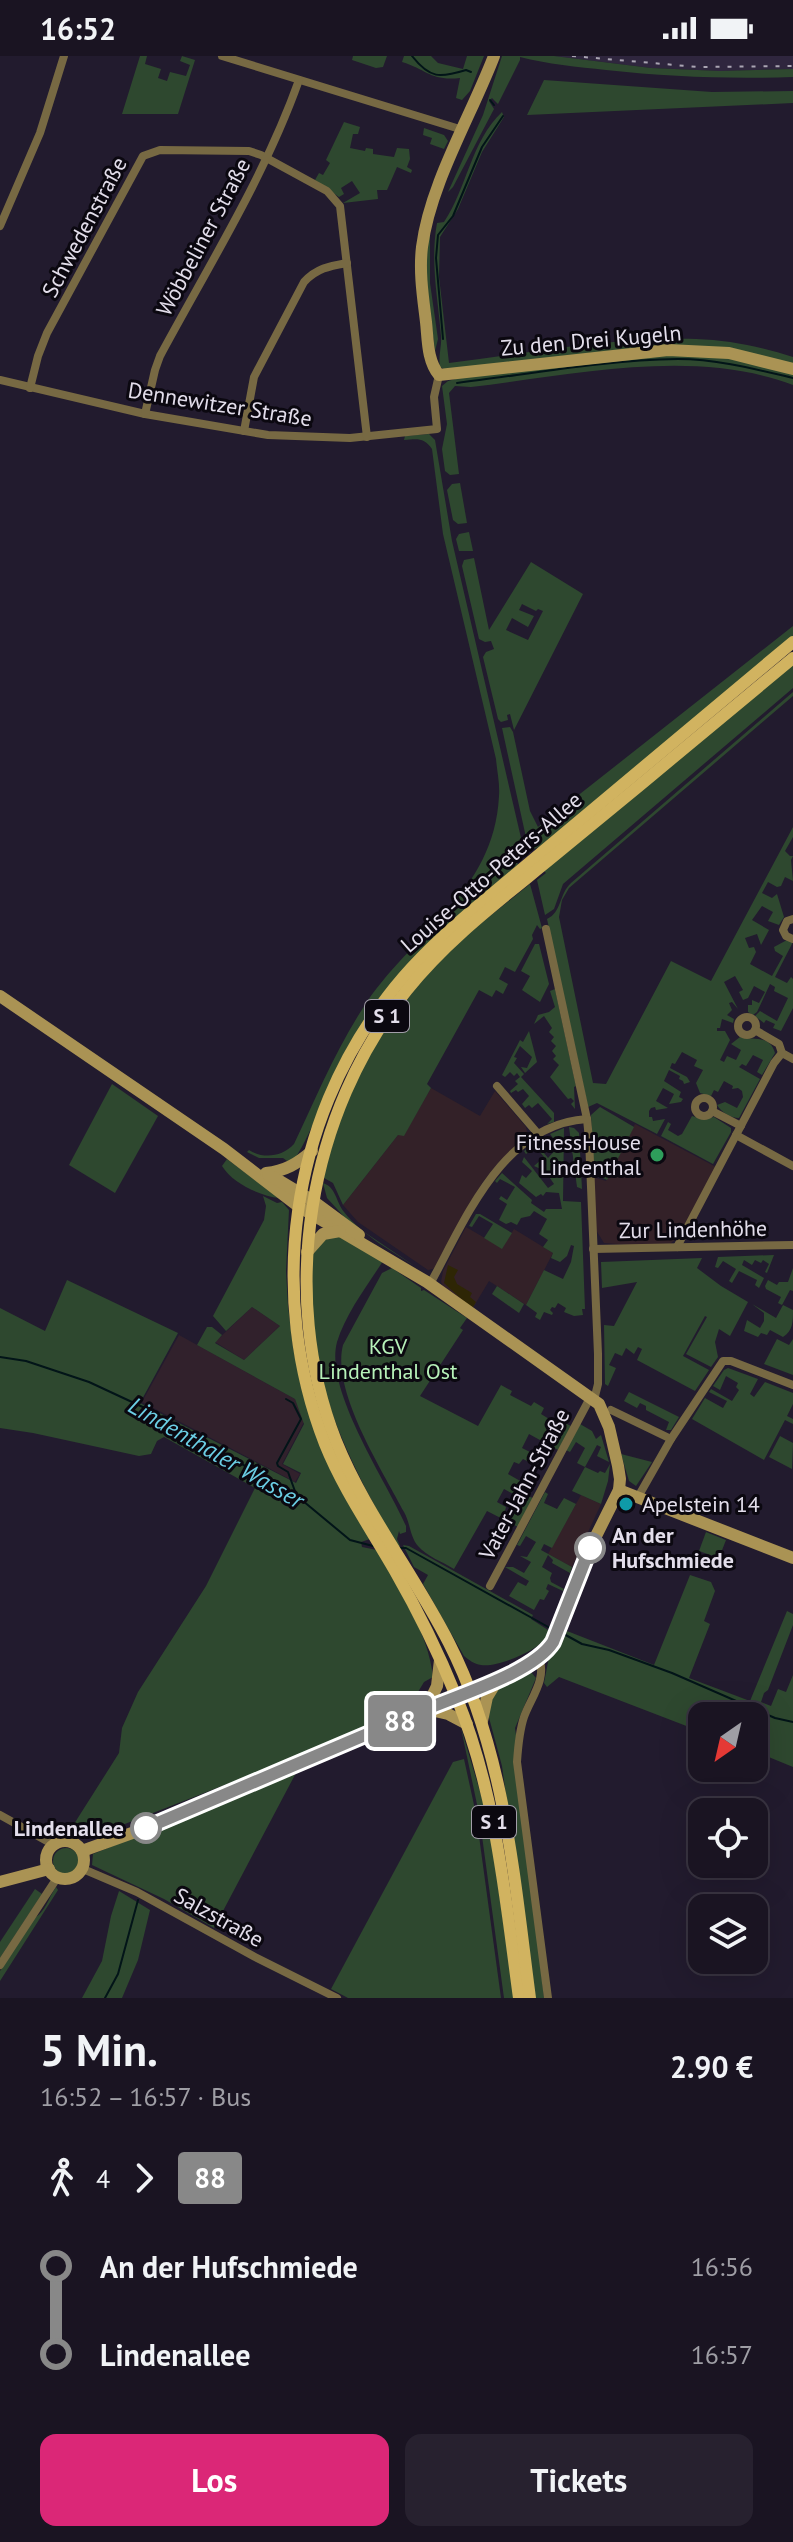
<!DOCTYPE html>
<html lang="de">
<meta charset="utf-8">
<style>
:root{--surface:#1a1422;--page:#27212f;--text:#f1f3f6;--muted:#9f9ea5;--line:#383340;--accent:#db2777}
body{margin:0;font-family:"PT Sans",sans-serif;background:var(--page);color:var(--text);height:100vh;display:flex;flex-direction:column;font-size:30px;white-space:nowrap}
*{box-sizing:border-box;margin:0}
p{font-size:26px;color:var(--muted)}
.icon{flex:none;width:44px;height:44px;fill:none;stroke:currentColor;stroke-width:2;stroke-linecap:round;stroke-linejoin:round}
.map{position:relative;height:1942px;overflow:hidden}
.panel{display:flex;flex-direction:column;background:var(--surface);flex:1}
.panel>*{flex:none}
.badge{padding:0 16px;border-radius:6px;font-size:28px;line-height:52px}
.needle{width:52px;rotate:214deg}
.buttons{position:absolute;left:688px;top:1646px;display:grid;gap:16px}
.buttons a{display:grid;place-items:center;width:80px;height:80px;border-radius:16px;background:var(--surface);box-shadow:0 8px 32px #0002,0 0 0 2px var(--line);font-size:40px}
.map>.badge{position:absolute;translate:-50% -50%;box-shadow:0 0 0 4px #fff}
.legs{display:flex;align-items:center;gap:12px;height:88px;padding:0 40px;font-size:26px}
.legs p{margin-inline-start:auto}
.head{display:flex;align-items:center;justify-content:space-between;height:136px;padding:0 40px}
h1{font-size:44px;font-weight:600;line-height:60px}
.cta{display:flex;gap:16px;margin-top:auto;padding:16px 40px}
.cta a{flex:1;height:92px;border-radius:16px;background:var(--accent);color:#fff;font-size:32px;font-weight:600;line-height:92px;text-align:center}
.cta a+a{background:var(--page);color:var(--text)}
ul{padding:0 40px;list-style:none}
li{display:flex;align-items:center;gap:28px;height:88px;font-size:30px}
li i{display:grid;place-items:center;width:12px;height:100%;margin:0 10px;background:currentColor}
li i::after{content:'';width:20px;height:20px;margin:-10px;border:6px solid;border-radius:50%;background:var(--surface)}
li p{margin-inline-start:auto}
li:first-child i{background:linear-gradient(#0000 50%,currentColor 0)}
li:last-child i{background:linear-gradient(currentColor 50%,#0000 0)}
.status{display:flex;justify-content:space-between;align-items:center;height:56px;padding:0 40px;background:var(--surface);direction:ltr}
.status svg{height:22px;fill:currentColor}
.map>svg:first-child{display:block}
</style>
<div class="status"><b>16:52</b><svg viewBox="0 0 49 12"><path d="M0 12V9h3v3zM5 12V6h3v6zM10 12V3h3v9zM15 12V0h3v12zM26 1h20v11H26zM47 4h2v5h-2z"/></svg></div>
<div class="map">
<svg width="793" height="1942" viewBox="0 0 793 1942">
<rect width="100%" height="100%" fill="#221b2e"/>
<!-- commercial -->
<g fill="#332128">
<path d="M431 1032 480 1060 495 1035 526 1071 527 1076 524 1083 498 1107 482 1127 439 1207 433 1213 428 1214 358 1166 343 1149 398 1079H404Z"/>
<path d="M635 1068 716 1111 678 1181 670 1188 632 1189 604 1187 596 1174 593 1121 606 1125Z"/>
<path d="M466 1171 502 1192 514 1173 553 1197 526 1249 489 1225 471 1255 443 1230 441 1226 443 1215Z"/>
<path d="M581 1439 601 1448 572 1511 548 1498Z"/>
</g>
<!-- industrial -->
<g fill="#31212c">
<path d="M252 1251 280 1270 244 1304 215 1286Z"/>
<path d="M179 1279 295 1343 304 1366 282 1408 300 1418 295 1426 142 1346Z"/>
</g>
<!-- built -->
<path fill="#2f263e" d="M554 0H793V13L720 15 651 12Z"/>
<!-- green -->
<g fill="#2e482f" fill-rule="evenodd">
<path d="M140 0H147L145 8 161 13 158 22 167 25 170 16 186 20 190 9 180 5 182 0 195 4 178 58H122Z"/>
<path d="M353 0H387L383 11 376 12 352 4Z"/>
<path d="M404 0H431L438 7 463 13 467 0H484L470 35 462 44 456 42 460 22C430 25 428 14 402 6Z"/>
<path d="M502 0H554L651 12 720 15 793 13V21C730 23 669 21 606 14 578 11 547 8 520 1V4L498 48 492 42 489 45 494 53 453 131 448 136 483 59Z"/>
<path d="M544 24 712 36 793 35V47L527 59Z"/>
<path d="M502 56 504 61 482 96 458 153 440 181 439 221 449 307C530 297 613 281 696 283 729 284 761 291 793 301V309L728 294 444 313 440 311C438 300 442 290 441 280 438 242 430 206 437 167L444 166C467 132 471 85 502 56Z"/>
<path d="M344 66 360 71 358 78H353L350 92 365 95 366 92 373 93V98L394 101 397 92 409 93 410 103 407 111 412 114 411 117 397 111 387 134H377L378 143 343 147 360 137 352 125 341 132 344 138 339 141 315 124 319 117 323 119 330 107 326 104Z"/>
<path d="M424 72 444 79 448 85 444 93 430 88 432 82 423 79Z"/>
<path d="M430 174V227L438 283 435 295 424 211Z"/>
<path d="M673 298 733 302 793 317V329C693 291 574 319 471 331L455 330 449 337 459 418 450 419 445 415 442 393 447 368 442 330 448 325 459 322Z"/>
<path d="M429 378 435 384 452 485 525 799 517 806 518 809C449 867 393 913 347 992 326 1028 316 1071 294 1104L290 1107 283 1102H259L247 1096 249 1094C263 1103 282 1101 294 1088 316 1042 335 995 363 952 411 877 494 838 499 740 500 728 497 715 496 703L443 478 432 393C424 381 417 383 404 384L405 380Z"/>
<path d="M460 427 467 467 458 468 453 464 447 434 452 428Z"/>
<path d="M469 476 473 495H459L456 483 459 478Z"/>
<path d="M474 502 489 574 531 506 583 538 514 674 510 658 507 659 508 664 501 666 498 663 483 601 486 596 494 593 491 585 485 586 479 583 462 510 464 504ZM522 548 536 555 538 553 543 555 528 584 506 574 512 562 528 571 534 560 519 554Z"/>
<path d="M793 570V581L539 791 529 795 502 672 510 671 513 676 530 755 538 771Z"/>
<path d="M793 607V632L563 828 554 853 545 859 537 824 546 817 544 815Z"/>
<path d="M793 636V640L569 832 562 844 559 861 593 1027 606 1028 671 905 711 925 793 771V781L785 795 790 800H793L791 804 793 825 785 821 781 830 777 831 768 826 762 837 772 842 777 838 784 861 779 869 768 865 773 856 762 850 752 864 769 874 761 889 757 878 745 882 749 892 754 891 756 896 750 908 772 920 783 900 775 895 774 891 787 884 793 886 775 921 787 927 791 921 793 923V952L781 975 773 972 775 968 766 964 764 967 755 960 760 955 777 965 788 942 774 935 775 931 770 928 757 956 753 959 748 956V949H752V944L759 947 765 936 754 930 748 942 743 944 739 936 743 934 735 920 724 926 738 953 732 946 729 947 732 954 727 959 734 963 733 967 722 963 720 972H717V975H725L730 984 720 1004 724 1006 727 1000 736 1004 741 994 731 988 740 981C753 985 770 978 775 997L762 1019 757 1016 763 1004 753 999 746 1010 742 1008 739 1011 760 1023 739 1062C731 1062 721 1056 717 1049L725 1046 737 1052 743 1041 742 1035 738 1032 732 1033 733 1030 724 1025 718 1036 714 1034 711 1040 700 1037 696 1027 703 1014 694 1010 697 1004 682 996 675 1008 672 1007 670 1012 687 1021 690 1026 684 1028 683 1025 679 1023 680 1020 669 1014 664 1025 681 1036 679 1041 683 1043 681 1046 669 1048 674 1038 663 1032 656 1045 668 1052 656 1054 655 1051 651 1052 649 1055V1061H652L653 1065 665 1063 657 1078 597 1047 588 1051 547 863C562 856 559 838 571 827Z"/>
<path d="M530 828 542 872 540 873 537 869 532 879 533 883 515 916 505 911 499 923 508 928 503 938 496 934 492 941 479 934 427 1028 431 1032 404 1080 398 1079 343 1149 333 1127 324 1122V1117L340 1064 369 995 427 917 469 877Z"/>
<path d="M535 888H539L549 928 540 946 522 934 530 920 521 915Z"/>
<path d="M555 933 576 1030 574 1031 575 1053 571 1048 574 1045 571 1042 568 1043 550 1021 559 1009 553 1003 556 1000 552 995 556 990 551 985 554 981 549 976 552 972 544 960 534 968 538 959 549 956 555 951 550 935Z"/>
<path d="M529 975 537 1006 525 1017 521 1011 527 1012 532 1001 520 990 514 1001 517 1002 514 1007 524 1018 521 1021 554 1057V1066L547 1068 552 1063 538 1047 532 1052 529 1049 525 1052 522 1048 529 1040 523 1033 518 1036 516 1034 511 1037 510 1035 518 1028 515 1025 520 1021 517 1017 514 1020 510 1016 505 1021 502 1019 520 984 523 986Z"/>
<path d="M112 1028 158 1060 115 1137 69 1109Z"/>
<path d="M600 1051 634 1071 607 1124 593 1117 591 1059Z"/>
<path d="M692 1060 702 1063 714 1061 731 1072V1076L713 1108 661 1080 668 1066 671 1068 668 1074 678 1080 682 1078Z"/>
<path d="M569 1071 574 1072 579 1077 582 1133 577 1131Z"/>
<path d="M564 1072 563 1145 581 1146 585 1253H582L583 1259 574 1260 564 1256 566 1252 558 1247 555 1252 552 1251 550 1254 553 1257 552 1259 544 1256 540 1264 535 1261 537 1257 526 1249 544 1214 563 1223 571 1206 574 1190 571 1189 567 1200 560 1206 551 1202 553 1197 543 1191 548 1184 539 1178 547 1163 534 1155 530 1160 521 1162 517 1169 511 1166 506 1168 499 1164 507 1148 499 1143 501 1140 507 1144 515 1131 500 1123 497 1127 495 1125 502 1117 532 1144 531 1147 544 1156 546 1153H562L559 1137 546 1136 543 1140 541 1138 536 1141 519 1127 522 1119 526 1122 532 1115 522 1106 524 1101 548 1132 554 1128 545 1115 534 1110 544 1101 536 1091 526 1098 524 1095 536 1087 548 1102 559 1090 550 1078Z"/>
<path d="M227 1103 279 1142C261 1140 233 1128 222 1110Z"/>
<path d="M323 1127C336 1131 336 1146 344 1156 363 1180 394 1196 419 1213L348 1165 327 1142Z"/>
<path d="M263 1140 277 1147 282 1146 289 1154 286 1215 288 1250 293 1291 302 1335 321 1389 370 1483 361 1486 362 1491 377 1494C398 1530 429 1578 433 1621L424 1626 412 1646 355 1678 89 1782 74 1768 119 1697 122 1672 138 1636 206 1530 255 1432 164 1381 157 1385 151 1398 139 1400 33 1377 0 1372V1252L45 1275 67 1224 178 1277 140 1347 296 1427 301 1417 283 1408 304 1368 295 1343 197 1289 207 1271H212L222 1279 215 1287 244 1304 280 1270 252 1251 226 1275 213 1260 264 1164 266 1150Z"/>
<path d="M476 1158H480L512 1177 502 1193 484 1182 493 1168 479 1160 472 1171 469 1170Z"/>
<path d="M337 1179 383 1205C367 1230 346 1257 337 1286 324 1334 387 1426 406 1470V1476L400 1478 399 1475 397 1483 400 1490H397C361 1426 327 1364 315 1291 310 1261 313 1228 312 1198L319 1184Z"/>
<path d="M774 1199 767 1217 765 1216 769 1208 763 1204 761 1207 755 1204 752 1209 744 1204 742 1209 764 1222 759 1232 755 1229 757 1224 739 1215 732 1227 729 1225 736 1213 723 1205 718 1212 715 1211 718 1201Z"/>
<path d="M702 1202 697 1212 721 1230 748 1246 730 1280 719 1273 715 1286 718 1301 711 1311 686 1298 707 1261 705 1260 683 1300 709 1314 695 1335 637 1304 642 1293 638 1291 634 1298 626 1292 622 1300 615 1297 609 1309 616 1312 608 1330 605 1328 604 1269 614 1270 637 1226 602 1232 601 1206Z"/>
<path d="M392 1212 421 1232V1235L424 1234 467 1262 460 1272 463 1274 420 1340 478 1370 501 1329 512 1335 510 1339 531 1350 534 1346 544 1352 541 1358 554 1366 557 1363 571 1370 558 1394 529 1378 522 1392 534 1398 529 1406 523 1403 519 1408 514 1406 508 1418 522 1426 517 1436 533 1442 518 1471 487 1455 454 1513C443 1506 426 1500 418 1490 410 1481 410 1466 404 1456 383 1415 331 1335 343 1289L382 1217ZM504 1433 517 1440 509 1457 505 1455 506 1451 497 1446Z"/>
<path d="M793 1212V1235L790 1234 782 1249 778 1247 781 1241 766 1233 765 1230 768 1224 777 1229 779 1226H788Z"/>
<path d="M497 1230 524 1248 519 1257 492 1238Z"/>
<path d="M752 1248 776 1262 783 1249 793 1254C793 1265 793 1275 783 1281L770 1274 767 1279 761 1277 758 1281 744 1275 747 1264 760 1272 764 1265V1257Z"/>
<path d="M777 1283 789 1289 793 1283V1319L764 1308Z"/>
<path d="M728 1312 758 1323 750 1338 754 1341 765 1326 793 1337V1348L787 1360 793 1363V1368L785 1364 764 1404 692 1363 705 1342 723 1352 727 1345 709 1336 711 1333 732 1345 739 1334 736 1331 738 1327 726 1320 720 1334 713 1330 724 1314Z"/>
<path d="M629 1336 679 1361 671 1374H666L669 1366 646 1354V1350L640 1347 637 1352 624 1345Z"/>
<path d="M580 1368 592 1375 596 1383 601 1379 609 1406 597 1400 601 1391 597 1389 585 1411 598 1417 600 1415 605 1417 610 1408 608 1425 601 1448 572 1435 585 1411 577 1407 585 1392 576 1386 570 1396 566 1394Z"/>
<path d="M780 1380 793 1387 792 1413 769 1401Z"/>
<path d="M621 1398 652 1406 636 1430 629 1425Z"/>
<path d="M545 1436 548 1438 544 1447 557 1453 564 1442 576 1448 552 1492 544 1488 541 1494 572 1511 570 1517 552 1507 553 1504 548 1499 542 1511 552 1517 550 1522 551 1526 564 1533 563 1535 548 1528 546 1533 549 1535 544 1544 540 1543 534 1554 509 1540 518 1526 526 1530 529 1525 505 1511H513L524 1517 531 1506 520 1500 527 1501 536 1486 526 1480 520 1490 517 1489Z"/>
<path d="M706 1476 726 1484 719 1502 699 1495Z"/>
<path d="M403 1489 409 1490 533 1559 531 1563 548 1574 549 1578C542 1593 498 1612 481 1609 474 1608 469 1604 464 1600L423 1528 428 1519 414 1511Z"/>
<path d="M690 1519 711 1526 715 1535 704 1565 710 1568 689 1622 750 1645 787 1555 793 1558V1569L768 1634 764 1637 761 1646 771 1650 778 1633 786 1636 793 1619V1711L754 1695V1660H702V1676L559 1621 547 1631 544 1627 549 1601 567 1575 654 1609Z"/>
<path d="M526 1616H531L536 1622 515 1672 516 1679 544 1942H534L502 1710 488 1658 495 1634Z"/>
<path d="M461 1672 489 1766 514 1942H504L479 1758Z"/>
<path d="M464 1703 476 1758 501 1942H348L331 1933 453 1706Z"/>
<path d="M297 1715 214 1872 164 1843 92 1809 93 1798Z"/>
<circle cx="66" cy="1805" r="13"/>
<path d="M56 1831 58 1834 0 1925V1915L34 1862C45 1857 49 1841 56 1831Z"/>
<path d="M35 1833 42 1838 0 1902V1886Z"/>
<path d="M119 1835 150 1854 138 1904 122 1942H82L102 1905 111 1860Z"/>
</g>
<!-- sand -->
<path fill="#2e2605" d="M448 1209 458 1214 454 1221 457 1228 472 1237 470 1241 476 1246 472 1253 444 1227Z"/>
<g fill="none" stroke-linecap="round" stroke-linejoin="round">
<!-- stream -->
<g stroke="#021418" stroke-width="2">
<path d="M412 0C430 23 440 22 466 14L471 16"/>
<path d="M490 44 494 49"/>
<path d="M443 283 436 202 438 179 453 160 482 91 503 60"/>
<path d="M457 327C530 318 604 304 678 303 717 303 755 313 793 322"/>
<path d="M0 1301 26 1305 89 1326 147 1353 297 1440 350 1484 373 1490"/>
<path d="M286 1343 293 1347 301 1363 277 1407 278 1410 288 1416 296 1438"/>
<path d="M400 1492H406L550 1572"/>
<path d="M562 1577 582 1588 609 1594 672 1617 775 1662 793 1666"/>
<path d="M105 1942 118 1918 138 1844"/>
</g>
<!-- street -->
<g stroke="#776943" stroke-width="8">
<path d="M222 0 463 74"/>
<path d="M0 170 40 77 64 0"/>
<path d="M0 324 145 358 268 379 350 382 437 373 434 341 439 319"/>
<path d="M30 332 38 300 47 277 143 100 160 94 249 95 261 99 327 135 340 150 367 381"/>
<path d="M145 358 155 314 160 300C209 209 265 120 299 24"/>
<path d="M244 375 254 321 304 226C317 212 330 210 347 207"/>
<path d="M793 863 787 865 783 874 786 880 793 883"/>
<path d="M546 873 587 1063 589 1083 598 1298V1328L594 1344"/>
<circle cx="747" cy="970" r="9"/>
<path d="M755 974 779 988 782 997 793 1003"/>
<path d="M497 1030 539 1079"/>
<circle cx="704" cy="1051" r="9"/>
<path d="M712 1055 741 1070"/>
<path d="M736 1079 793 1110"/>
<path d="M677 1191 774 1007 782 997"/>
<path d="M593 1193 793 1189"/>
<path d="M430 1228C465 1165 502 1068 587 1063"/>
<path d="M611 1354 671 1383"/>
<path d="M638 1441 671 1383 723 1305H731L793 1329"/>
<path d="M490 1530 590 1342"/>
<path d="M539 1601C547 1624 531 1641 524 1661 519 1676 518 1691 517 1706L548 1942"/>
<path d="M0 1759 54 1789"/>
<path d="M83 1813 137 1836 255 1901 337 1942"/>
<path d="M0 1909 57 1822"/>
</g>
<!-- secondary -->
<g stroke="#aa9354" stroke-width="12">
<path d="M494 0C471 60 430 128 422 191 419 216 423 241 426 266 428 284 427 304 439 319L668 294 729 297 793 313"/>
<path d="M0 940 224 1093 298 1150 427 1226 599 1348 609 1371 618 1410 620 1423 619 1434 590 1492 553 1586 545 1597 532 1606 498 1623 346 1689 146 1772 82 1795"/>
<path d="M266 1117C285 1115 297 1108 312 1095"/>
<path d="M268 1118 313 1145 359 1179"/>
<path d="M307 1196 323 1178 340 1175"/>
<path d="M619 1434 793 1502"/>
<path d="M426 1653 437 1630 440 1604"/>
<path d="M426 1653 448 1658 467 1668"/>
<path d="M482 1665 487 1641 498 1623"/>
<circle cx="65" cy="1804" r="19"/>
<path d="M0 1826 49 1813"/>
</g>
<!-- primary -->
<g stroke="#d1b360" stroke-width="12">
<path d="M519 1942C505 1840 496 1737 456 1640 439 1598 418 1555 395 1515 371 1473 343 1433 325 1388 267 1239 290 1067 388 940 411 909 439 883 468 858L793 586"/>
<path d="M530 1942C514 1821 505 1697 449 1587 414 1518 365 1457 336 1385 278 1238 308 1057 407 934 449 881 507 839 560 795 638 731 715 667 793 602"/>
</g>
<!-- rail -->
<path stroke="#aaa5b3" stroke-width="2" stroke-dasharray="4 8" stroke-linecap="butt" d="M572 0 698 11 793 10"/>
</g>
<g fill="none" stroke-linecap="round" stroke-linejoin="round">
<defs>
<path id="line-1" d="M146 1772C239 1733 331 1693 424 1654 458 1639 533 1617 553 1586L590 1492"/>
</defs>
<!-- line-1 casing -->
<use href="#line-1" stroke="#fff" stroke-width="18"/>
<!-- line-1 -->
<use href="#line-1" stroke="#888" stroke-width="12"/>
</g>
<!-- markers -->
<circle fill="#2e9e5b" stroke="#0b0810" stroke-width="3" cx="657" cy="1099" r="8"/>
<circle fill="#0f9aa8" stroke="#0b0810" stroke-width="3" cx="626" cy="1448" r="8"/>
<g fill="#fff" stroke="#888" stroke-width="4">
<circle cx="590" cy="1492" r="14"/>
<circle cx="146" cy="1772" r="14"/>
</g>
<g text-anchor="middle" stroke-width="6" stroke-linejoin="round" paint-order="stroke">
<!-- shield labels -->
<g fill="#0b0810" stroke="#a29ea9" stroke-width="2">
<rect x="365" y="944" width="44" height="32" rx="6"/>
<rect x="472" y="1750" width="44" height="32" rx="6"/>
</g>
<g font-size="20" font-weight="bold" fill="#e3deeb">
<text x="387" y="967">S 1</text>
<text x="494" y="1773">S 1</text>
</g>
<!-- street labels -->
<g font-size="22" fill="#e3deeb" stroke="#0b0810">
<text transform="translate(84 171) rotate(-62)" y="8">Schwedenstraße</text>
<text transform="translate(203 181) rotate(-62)" y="8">Wöbbeliner Straße</text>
<text transform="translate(591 284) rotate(-5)" y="8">Zu den Drei Kugeln</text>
<text transform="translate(220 348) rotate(9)" y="8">Dennewitzer Straße</text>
<text transform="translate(491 816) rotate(-41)" y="8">Louise-Otto-Peters-Allee</text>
<text transform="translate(693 1173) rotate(-1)" y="8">Zur Lindenhöhe</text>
<text transform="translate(524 1428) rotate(-62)" y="8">Vater-Jahn-Straße</text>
<text transform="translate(219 1861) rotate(29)" y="8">Salzstraße</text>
</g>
<!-- poi labels -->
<g font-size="22" fill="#e3deeb" stroke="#0b0810" text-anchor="end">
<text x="641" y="1094">FitnessHouse<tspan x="641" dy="25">Lindenthal</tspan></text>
<text x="642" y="1456" text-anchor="start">Apelstein 14</text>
</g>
<!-- park labels -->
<g font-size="22" fill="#b7f2b9" stroke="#0b0810">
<text x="388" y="1298">KGV<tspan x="388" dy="25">Lindenthal Ost</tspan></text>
</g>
<!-- stop labels -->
<g font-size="22" font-weight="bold" fill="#e3deeb" stroke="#0b0810" text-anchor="start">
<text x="612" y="1487">An der<tspan x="612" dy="25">Hufschmiede</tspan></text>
<text x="124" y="1780" text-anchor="end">Lindenallee</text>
</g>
<!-- water labels -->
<g font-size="24" font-style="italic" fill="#6bcee4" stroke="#0b0810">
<text transform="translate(216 1397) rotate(30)" y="8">Lindenthaler Wasser</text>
</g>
</g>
</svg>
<div class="buttons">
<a><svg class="needle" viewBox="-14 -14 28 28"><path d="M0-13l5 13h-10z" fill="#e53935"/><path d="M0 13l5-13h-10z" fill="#9f9ea5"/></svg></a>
<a><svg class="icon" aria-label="locate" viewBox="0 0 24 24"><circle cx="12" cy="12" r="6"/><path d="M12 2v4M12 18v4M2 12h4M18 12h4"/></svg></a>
<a><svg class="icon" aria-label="layers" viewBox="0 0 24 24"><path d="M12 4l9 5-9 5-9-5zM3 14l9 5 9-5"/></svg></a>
</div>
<b class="badge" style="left:400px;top:1665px;background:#888;color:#fff">88</b>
</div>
<section class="panel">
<div class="head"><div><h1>5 Min.</h1><p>16:52 – 16:57 · Bus</p></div><b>2.90 €</b></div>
<div class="legs"><svg class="icon" aria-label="walk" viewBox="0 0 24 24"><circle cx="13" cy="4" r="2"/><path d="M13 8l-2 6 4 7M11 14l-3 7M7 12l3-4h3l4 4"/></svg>4<svg class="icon" aria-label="forward" viewBox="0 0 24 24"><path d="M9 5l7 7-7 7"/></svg><b class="badge" style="background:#888;color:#fff">88</b></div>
<ul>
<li><i style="color:#888"></i><b>An der Hufschmiede</b><p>16:56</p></li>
<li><i style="color:#888"></i><b>Lindenallee</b><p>16:57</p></li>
</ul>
<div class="cta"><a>Los</a><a>Tickets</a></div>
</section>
